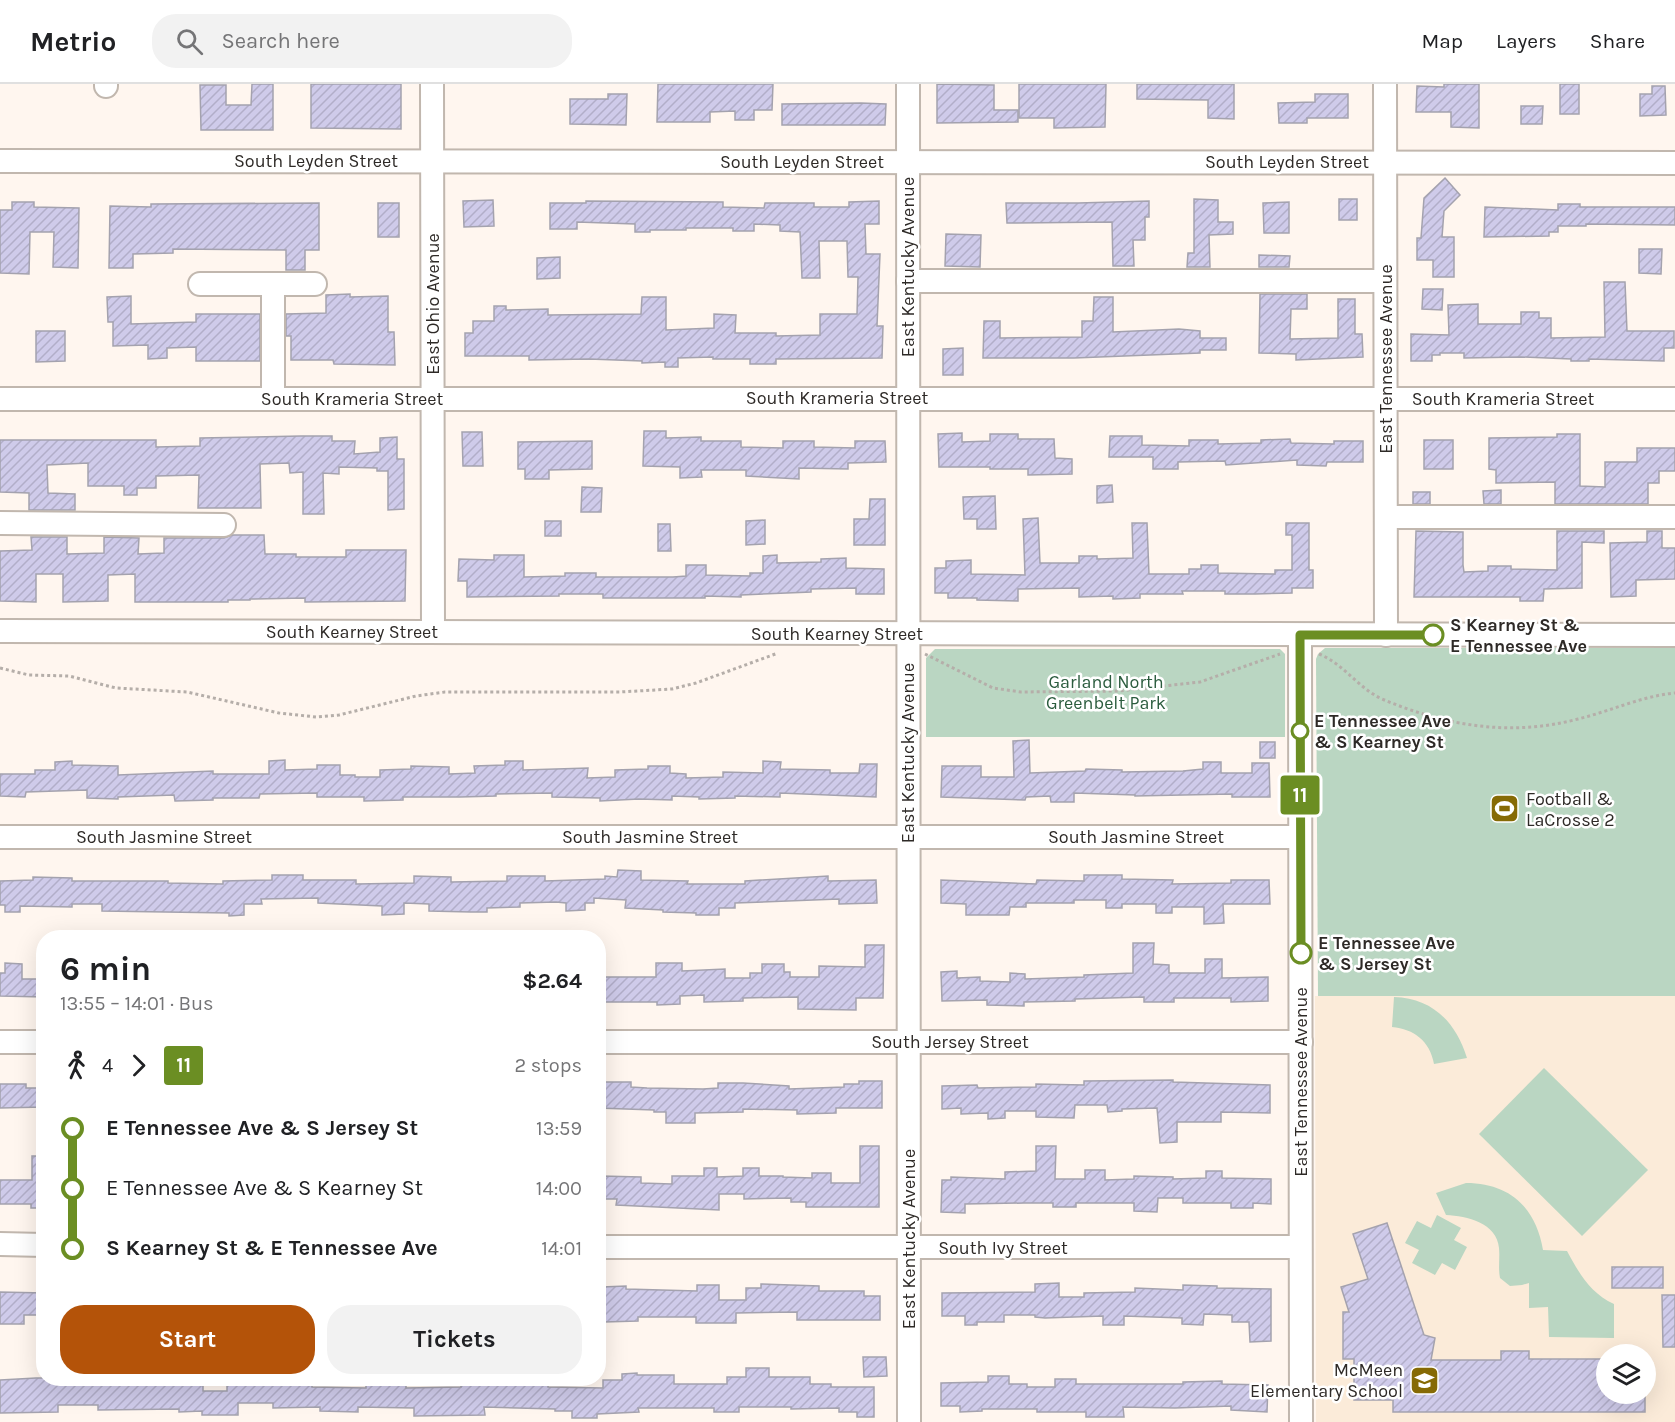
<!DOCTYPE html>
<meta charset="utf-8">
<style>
:root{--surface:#fff;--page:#f2f2f2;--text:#202124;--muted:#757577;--line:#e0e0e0;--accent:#b45309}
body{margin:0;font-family:Karla,sans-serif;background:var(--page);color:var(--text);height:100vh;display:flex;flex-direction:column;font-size:22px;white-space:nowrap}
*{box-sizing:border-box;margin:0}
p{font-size:20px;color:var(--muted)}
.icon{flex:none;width:33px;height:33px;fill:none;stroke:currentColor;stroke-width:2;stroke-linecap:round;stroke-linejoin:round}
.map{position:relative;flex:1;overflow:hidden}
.sheet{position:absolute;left:36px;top:846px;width:570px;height:456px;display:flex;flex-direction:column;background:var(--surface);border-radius:24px;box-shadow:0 6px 24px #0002}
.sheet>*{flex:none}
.badge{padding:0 12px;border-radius:4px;font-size:21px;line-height:39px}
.buttons{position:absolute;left:1596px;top:1260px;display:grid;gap:12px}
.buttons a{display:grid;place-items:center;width:60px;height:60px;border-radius:50%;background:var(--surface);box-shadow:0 6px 24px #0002;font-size:30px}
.map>.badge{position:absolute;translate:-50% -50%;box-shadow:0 0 0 3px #fff}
.legs{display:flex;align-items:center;gap:9px;height:66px;padding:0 24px;font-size:20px}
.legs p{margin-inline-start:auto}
.overview{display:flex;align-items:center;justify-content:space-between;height:102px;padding:0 24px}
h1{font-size:33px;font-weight:700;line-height:45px}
.primary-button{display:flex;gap:12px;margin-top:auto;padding:12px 24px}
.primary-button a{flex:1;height:69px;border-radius:24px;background:var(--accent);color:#fff;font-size:24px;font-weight:700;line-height:69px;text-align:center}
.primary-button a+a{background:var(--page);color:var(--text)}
ul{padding:0 24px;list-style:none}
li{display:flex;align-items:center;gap:21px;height:60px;font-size:22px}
li i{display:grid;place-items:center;width:9px;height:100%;margin:0 8px;background:currentColor}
li i::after{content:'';width:15px;height:15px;margin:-8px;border:4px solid;border-radius:50%;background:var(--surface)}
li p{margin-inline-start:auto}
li:first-child i{background:linear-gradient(#0000 50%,currentColor 0)}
li:last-child i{background:linear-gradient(currentColor 50%,#0000 0)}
header{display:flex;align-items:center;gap:36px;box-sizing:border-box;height:84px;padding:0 30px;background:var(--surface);border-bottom:2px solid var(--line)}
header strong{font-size:28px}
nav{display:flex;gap:33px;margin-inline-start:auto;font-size:21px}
.search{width:420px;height:54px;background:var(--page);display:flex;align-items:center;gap:15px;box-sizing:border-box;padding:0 21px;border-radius:24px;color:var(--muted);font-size:22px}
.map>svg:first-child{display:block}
</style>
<header>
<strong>Metrio</strong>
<div class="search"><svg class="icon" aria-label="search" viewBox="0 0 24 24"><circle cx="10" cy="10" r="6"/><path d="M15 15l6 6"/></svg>Search here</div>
<nav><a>Map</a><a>Layers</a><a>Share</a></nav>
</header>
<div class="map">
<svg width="1675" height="1338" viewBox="0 0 1675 1338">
<defs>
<pattern id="building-hatch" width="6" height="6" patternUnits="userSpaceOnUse" patternTransform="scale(1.5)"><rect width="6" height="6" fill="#cfcbea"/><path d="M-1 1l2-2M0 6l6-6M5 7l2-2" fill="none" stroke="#b2aec9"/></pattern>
</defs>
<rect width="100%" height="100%" fill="#fff6ef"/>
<!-- education -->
<path fill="#fbebd9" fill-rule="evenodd" d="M1315 912H1675V1338H1316ZM1606 1270H1646V1310H1606Z"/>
<!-- park -->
<g fill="#bad6c2">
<path d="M1325 564H1675V912H1318L1316 575 1318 570Z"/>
<path d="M935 565H1280L1285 570V653H926V574Z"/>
<path d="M1394 913C1432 914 1456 938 1467 974L1434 980C1430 957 1414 945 1392 943Z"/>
<path d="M1544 984 1648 1086 1582 1152 1479 1050Z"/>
<path d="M1466 1099C1510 1099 1536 1124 1543 1166L1567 1167C1579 1189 1590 1209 1614 1220V1254L1549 1253 1548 1223 1529 1224V1199L1522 1201 1510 1202 1500 1194C1498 1184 1500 1174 1499 1164 1497 1139 1467 1132 1446 1131L1436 1109Z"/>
<path d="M1437 1131 1461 1144 1454 1156 1467 1163 1455 1186 1442 1179 1435 1191 1412 1179 1419 1166 1405 1159 1417 1137 1431 1144Z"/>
</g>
<!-- building -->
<g fill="url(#building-hatch)" stroke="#a4a2ae" stroke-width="1.5">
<path d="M252 0H273V46H201L200 1H226V21H251Z"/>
<path d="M311 0H401V45L311 44Z"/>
<path d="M658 0H773L772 26H754V36H735V27L710 28V38H657Z"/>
<path d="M937 0 994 1V26H1018V38L937 39Z"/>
<path d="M1019 0H1106L1105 43 1054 44V34H1019Z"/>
<path d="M1137 0H1234V35L1208 34V16L1137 15Z"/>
<path d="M1444 0H1479V44L1451 43V28H1416L1417 2 1444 3Z"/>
<rect x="1560" y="0" width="19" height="30"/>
<path d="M1652 2H1665L1666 31 1640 32V10H1652Z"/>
<path d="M608 10H627L626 41 570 40V15H608Z"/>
<path d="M1315 10H1348V34H1307V39H1279L1278 19 1315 18Z"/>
<path d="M861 19 886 20 885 41H782V20Z"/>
<path d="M1521 22H1543L1542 40H1521Z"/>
<path d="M1445 94 1460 111 1444 127 1442 153H1454V193H1433V176H1417V154H1421L1424 114Z"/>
<path d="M1194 115 1218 116V138H1233V150L1209 151 1210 183H1187L1188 169H1194Z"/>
<rect x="1339" y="115" width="18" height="21"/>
<path d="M493 116 494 142 464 143 463 117Z"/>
<path d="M586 117 723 118V123L764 124 765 119H814V123H849V118L879 117V140H865L866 170H880L877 242H883L882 274 776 275V280H750V275H713V273L678 274V283H665V278L642 279V277L589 275 529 276V272H465V249H473V237H494V222H506V226L548 225V231L641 230 642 213H666V246L714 244V230L736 231 735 249H776V252L820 251V230H857L858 193H848L847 157H819L820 194H802L800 148 780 147V141L754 140V147H733V144H686V146H650V148H635V140L577 138V145H550V119H586Z"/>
<path d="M1149 117V133H1145V156H1133L1134 182H1113L1112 138 1007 139 1006 119H1078Z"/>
<path d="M12 118H34V123L79 124 78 184 53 183 54 148H30L29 190 0 189V126H12Z"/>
<path d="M1289 118V149H1264L1263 119Z"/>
<path d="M319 119V166H305V186H286V166L173 165V169L133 170V184H109L110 122 151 123V120Z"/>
<rect x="378" y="119" width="21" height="34"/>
<path d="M1558 120H1580V123H1675V141L1586 140V142H1558V148H1549V152L1484 153 1485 123 1558 126Z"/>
<path d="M946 150 981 151 980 183 945 182Z"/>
<path d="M1639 165H1662L1661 190 1639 189Z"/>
<path d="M1259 171 1290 172 1289 183H1259Z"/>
<path d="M560 173V194L537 195V174Z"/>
<path d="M1604 198H1625L1627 247H1674V264H1664V277L1589 275V277H1571V275L1521 273 1464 274V269H1440V271H1432V277H1411V250L1449 251 1448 221 1478 220V240H1521V228H1539V234H1551V254L1605 253Z"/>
<path d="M1423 205H1443L1442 226 1422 225Z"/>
<path d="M350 210V213L388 212V248H394L395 281 334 280 333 276H291V252H286V230L326 229V211Z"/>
<path d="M1260 210H1307V225H1291L1290 255 1338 254V215H1355V250H1362L1363 273 1296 276V270L1259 269Z"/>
<path d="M131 212V240L196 238V230H260V277H196V263L167 264V274L148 275V261L113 262V238H108L107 213Z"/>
<path d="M1094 213H1113V248L1179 245 1200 247V254H1226V266H1200V269L1074 274H983L984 237H1000V254L1082 253V237H1093Z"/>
<path d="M36 247H65V277L36 278Z"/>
<path d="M963 264V291H943V265Z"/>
<path d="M644 347H666V354L701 353V357H741V363L783 364V357H814V363L855 364V357H885L886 378 848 379V385L799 384V395L746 392V386H701L702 393 680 394V383L643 382Z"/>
<path d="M462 348H482L483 382H463Z"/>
<path d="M962 349V358L990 357V350H1018V355H1054L1055 374 1072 375V390L1028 391V385H990V383H939L938 350Z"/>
<path d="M1557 350H1580V402L1605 403V378H1637V364H1675V387H1659V399H1648V420H1555V398L1496 399V386L1489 385V354L1557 353Z"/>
<path d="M301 352H332V357H355L354 370 380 368V354L397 353V375H404V425L388 426V387H377V384L339 383V390L323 389 324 430H303V388L290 389 289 379 260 380 261 424H198L199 391 156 392V404H137V411H124V402H88V379L47 381 48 409 75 410V426H29V409L0 408V356H156V363L200 362V354Z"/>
<path d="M1110 352H1142V361L1189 362V356H1218V360L1261 359V356L1290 355 1291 359 1334 360V357H1363V378H1327L1326 382 1297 381V376L1226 381 1225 377 1178 378V385H1153V373H1109Z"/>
<rect x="1424" y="356" width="29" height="29"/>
<path d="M592 357V385L549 386V395H525V385H518V358Z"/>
<path d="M1112 401 1113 418 1097 419V402Z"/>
<path d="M582 403 602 404 601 428H581Z"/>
<path d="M1501 406V420H1484L1483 407Z"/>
<rect x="1413" y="408" width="17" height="12"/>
<path d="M995 412 996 445H977V435H964L963 413Z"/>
<path d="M870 415H885V461H854V435H869Z"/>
<path d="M1038 434 1040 479H1079V472H1097V475L1133 474 1132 439H1147L1149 490H1189V485H1201V481H1218V489L1275 490V486H1292V451H1286V439H1309V486H1313V504H1292V509L1255 510H1225V507H1182L1183 510H1140V514L1113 515V512L1079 513V504L1018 505V517L977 516V514H948V509H935V484H946V477L971 476V490L1025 491 1023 435Z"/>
<path d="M765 436V460L746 461V437Z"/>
<rect x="545" y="437" width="16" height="15"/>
<path d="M658 440H670L671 467H658Z"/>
<path d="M1416 447 1463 448V481L1464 488 1488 487V482H1511V485L1557 486V447H1604V459L1582 458V504L1544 505 1543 517H1520V513H1414Z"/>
<path d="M1647 447H1662V464H1675V495L1636 496V512L1611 513 1610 459 1647 458Z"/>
<path d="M232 451H264L265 470H296V473H346V466H406L405 517 305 518V514L250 515V516H228V518H135V490L108 491V517L63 518V490H36V518L0 517V467L32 466 31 453H67V470L104 469V453L139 454 138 470 164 469V454H224Z"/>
<path d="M494 471H524V493L565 492V489H596V493H673L686 492V481H706V491L750 492V489H763V472L777 471V479L821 478V475L846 474V484L884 485V510H856V504L811 505V508L741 511V513L705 512V514H603V510H559V512L467 513V497H458L459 475 494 476Z"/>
<path d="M1029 656 1030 689 1085 687 1086 685 1122 686V688L1183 687 1203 685V678H1221V689H1252V679H1269L1270 713H1232V710L1135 712V711L1074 709V718H1051L1050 712 1026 713 1025 716 941 713 942 682H981V693H1014L1013 657Z"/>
<rect x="1260" y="658" width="15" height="16"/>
<path d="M285 676V686L317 685V681H340V691H355V693H380V686L411 685V682L449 683V690L475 689 474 682 505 681V677H523V686L588 684 587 694 615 693V686L648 685V682H670V689L686 690V694L723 693V688L763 689V677L781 678 780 685 830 686V689H859L860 680H877L876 713 780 709V713L735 712V714L699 715V713L672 712V716L639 715 600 717V714L552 713V709L496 710V712L460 713H403V716L364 717V713H317V709L260 710 259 714H213V716L175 717 174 711 118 713V715L87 714V706L26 708 25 713 0 712V690H35V686H55V678L72 677V681L118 682V691L213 687V690H269V677Z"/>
<path d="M618 786 641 787V796L688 797 687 800H745V797L828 792V797L876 796 877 819 839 820V815L735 819V824H719V831H696V829L663 828V826L625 824 626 816 594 814V819H585V826L566 827V819L556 818 520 819V823L487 824V828H471L429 827V820L404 819V830L382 831V822L318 819V814L261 815 262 820H244V831L229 832V829L102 827V820H72V823L20 822V828H5V821H0V797L33 796V793L72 794V797H168V799L223 800V797L272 796V791H303V796H356V800L414 799V792L451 793V798L507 797V792H545V797L605 795V792L617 793Z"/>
<path d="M1084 791H1122V795L1173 796 1172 800 1231 799V796H1269L1270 820H1223L1224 839 1204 840V823H1172V829H1156V820H1122V824H1106V816H1074V819H1026V823H1010L1009 831H966V820L941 819V796L1036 800 1037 796 1084 797Z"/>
<path d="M1133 859H1154L1153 880 1169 881V889H1205V875H1222V894L1268 893V917L1231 918V914H1174V918H1144V913L1075 915V917L1024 918V922L987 921V916L942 917 941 888 957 887V894L980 893V897L1010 898V889L1025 890V895L1084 893V891L1133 889Z"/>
<path d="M865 861H884L883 914H856V926L798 925V913L743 914V917L704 918V911L680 912V920L657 921V918H598V893H656V879H682V887L725 885V894H750V889H762V880H784V888H790V893H819V882L865 883Z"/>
<path d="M5 879 22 880V895H44V913L0 912V889H5Z"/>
<path d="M1173 996V998L1270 1001V1029L1221 1028V1038H1177V1058L1160 1059 1157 1024 1122 1025V1027L1108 1028 1107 1021H1075L1074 1034 1036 1033V1027H1005V1034L988 1035V1029L961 1030V1024L942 1025V1002L977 1001 978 1004 1036 1003V1000L1084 1001V997Z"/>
<path d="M859 997H882V1024H836V1029L797 1030V1026L743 1025V1028L695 1029V1039H666V1028H654V1026L598 1024V998H631V1003L647 1004 703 1005 718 1004V999H743L789 1002V1005L844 1003V1000H859Z"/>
<path d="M0 1000H26V1004H44V1023L0 1024Z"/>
<path d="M860 1062H879V1123H806V1118H791V1114L744 1115V1110H719V1126L616 1121 617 1115H600L601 1092 641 1093V1099L672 1100V1092H704V1084H717V1093L743 1092V1084H759V1092H783V1093L812 1094V1089H831V1099H860Z"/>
<path d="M1036 1062H1056L1055 1095H1085V1086H1105V1096L1134 1095V1092L1173 1093V1095L1206 1094V1087H1222V1094L1271 1095V1120L1253 1119V1124H1231V1119H1183V1114H1158L1157 1128 1134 1127V1119H1076V1123H1053V1119H1024L965 1120V1129L941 1128 942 1096H951V1093L1005 1095V1088L1036 1087Z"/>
<path d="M32 1072H44V1124H31V1120H0V1096H32Z"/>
<path d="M1387 1139 1424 1251 1435 1254 1431 1276H1501V1267H1529V1275H1606V1310H1645V1328H1393V1316H1354V1275H1343V1228H1349L1341 1203 1368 1195 1353 1150Z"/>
<rect x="1612" y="1183" width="51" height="21"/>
<path d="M1059 1199V1213H1084V1209L1135 1208V1204L1183 1206V1201L1217 1202V1204L1271 1205V1257L1250 1258 1249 1238H1232V1231L1204 1230 1203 1241 1182 1240V1234L1124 1232V1241H1103V1232L1045 1234 1035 1233V1231H1004V1238H977V1241H965V1232H942V1209L1035 1208V1200Z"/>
<path d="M761 1200 819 1202V1207H864V1212H880V1236H797V1228L736 1229V1239H696V1233H638V1237L604 1238 602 1203 626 1202V1205L697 1207V1201H719V1216H746V1204H761Z"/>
<path d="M0 1208 44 1209V1231H24V1240H0Z"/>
<path d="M1662 1211H1675V1263H1663Z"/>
<path d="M863 1273H886L887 1292 864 1293Z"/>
<path d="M746 1284H769V1293H810V1300H831V1303H874V1333H857V1328H839V1324L791 1325V1323H739V1328H714V1324H638L639 1328 597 1330V1334H572V1327H555V1325L484 1323 485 1331 414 1332V1324L358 1323V1328L320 1327V1323L273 1324V1319H238V1331H202V1327L179 1328V1325L98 1326V1321H58V1328L0 1329V1296L36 1294H70V1297L203 1294V1307H227V1297H259V1300H286V1294H312V1303L366 1304V1298L406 1299V1304L461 1303V1296L496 1295 531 1297V1300L548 1301V1303L603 1304V1296H622V1290L637 1289V1291H674V1300H727V1293H746Z"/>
<path d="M988 1292H1009V1300H1027V1303H1055V1295H1076V1300H1183V1298L1222 1297V1300L1268 1301 1267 1328 1231 1326V1322L1175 1324 1123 1323 1124 1333H1086V1328H1037V1325H982V1327L960 1328V1322H941V1299L988 1298Z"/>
</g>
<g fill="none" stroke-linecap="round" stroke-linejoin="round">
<defs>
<g id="minor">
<path d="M106 0V2"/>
<path d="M432 0 433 548"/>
<path d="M908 0 909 1338"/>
<path d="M1385 0 1386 551"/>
<path d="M0 77 1675 79"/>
<path d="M908 197H1385"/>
<path d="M200 200H315"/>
<path d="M273 200V315"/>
<path d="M0 315H1675"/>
<path d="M1386 433H1675"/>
<path d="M0 439 224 441"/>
<path d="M0 547 1675 551"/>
<path d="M1300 551 1301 1338"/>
<path d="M0 753H1300"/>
<path d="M0 958H44"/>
<path d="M598 958H1301"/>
<path d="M0 1160 44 1161"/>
<path d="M598 1163H1300"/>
</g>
</defs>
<!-- minor casing -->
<use href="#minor" stroke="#c1b7ae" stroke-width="26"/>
<!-- path -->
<g stroke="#b5aea9" stroke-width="3" stroke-dasharray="3 3" stroke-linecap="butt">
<path d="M925 570 993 604 1021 608 1119 607 1200 598 1280 570"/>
<path d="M1319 570C1344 580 1358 604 1382 615 1446 642 1511 653 1578 635 1611 627 1642 612 1675 609"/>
<path d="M0 584 29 591 69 592 116 604 187 608 279 629 316 633 339 631 416 612 445 608H620L672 605 696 599 778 569"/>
</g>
<!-- minor -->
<use href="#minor" stroke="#fff" stroke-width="22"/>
</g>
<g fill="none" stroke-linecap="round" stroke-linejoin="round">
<defs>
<path id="line-1" d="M1301 869 1300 551H1433"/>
</defs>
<!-- line-1 casing -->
<use href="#line-1" stroke="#fff" stroke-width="14"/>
<!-- line-1 -->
<use href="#line-1" stroke="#6b8e23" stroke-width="9"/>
</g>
<!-- icons -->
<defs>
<symbol id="stadium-square" viewBox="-11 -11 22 22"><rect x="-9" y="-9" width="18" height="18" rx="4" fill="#866a05" stroke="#fff"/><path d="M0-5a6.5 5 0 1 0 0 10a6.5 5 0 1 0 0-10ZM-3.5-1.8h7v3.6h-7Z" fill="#fff"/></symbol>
<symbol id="school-square" viewBox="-11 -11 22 22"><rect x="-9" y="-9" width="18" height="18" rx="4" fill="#866a05" stroke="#fff"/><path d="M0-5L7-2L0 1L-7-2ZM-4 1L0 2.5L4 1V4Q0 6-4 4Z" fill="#fff"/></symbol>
</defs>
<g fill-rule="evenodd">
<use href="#stadium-square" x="1488" y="708" width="33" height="33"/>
<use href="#school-square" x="1408" y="1280" width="33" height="33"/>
</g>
<!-- markers -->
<g fill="#fff" stroke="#6b8e23" stroke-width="3">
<circle cx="1433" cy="551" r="10"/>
<circle cx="1300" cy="647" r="8"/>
<circle cx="1301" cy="869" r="10"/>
</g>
<g text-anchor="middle" stroke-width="5" stroke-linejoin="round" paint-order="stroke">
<!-- street labels -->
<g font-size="18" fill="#2e2a27" stroke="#fff">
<text x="316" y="83">South Leyden Street</text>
<text x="802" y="84">South Leyden Street</text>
<text x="1287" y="84">South Leyden Street</text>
<text transform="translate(908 183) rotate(-90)" y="6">East Kentucky Avenue</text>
<text transform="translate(433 220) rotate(-90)" y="6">East Ohio Avenue</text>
<text transform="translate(1386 275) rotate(-90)" y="6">East Tennessee Avenue</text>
<text x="837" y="320">South Krameria Street</text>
<text x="352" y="321">South Krameria Street</text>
<text x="1503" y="321">South Krameria Street</text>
<text x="352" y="554">South Kearney Street</text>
<text x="837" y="556">South Kearney Street</text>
<text transform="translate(908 669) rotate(-90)" y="6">East Kentucky Avenue</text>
<text x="164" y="759">South Jasmine Street</text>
<text x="650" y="759">South Jasmine Street</text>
<text x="1136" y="759">South Jasmine Street</text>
<text x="950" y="964">South Jersey Street</text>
<text transform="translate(1301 998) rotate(-90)" y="6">East Tennessee Avenue</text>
<text transform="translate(909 1155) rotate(-90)" y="6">East Kentucky Avenue</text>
<text x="1003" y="1170">South Ivy Street</text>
</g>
<!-- stop labels -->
<g font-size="18" font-weight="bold" fill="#2e2a27" stroke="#fff" text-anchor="start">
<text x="1450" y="547">S Kearney St &amp;<tspan x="1450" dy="21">E Tennessee Ave</tspan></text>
<text x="1314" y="643">E Tennessee Ave<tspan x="1314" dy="21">&amp; S Kearney St</tspan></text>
<text x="1318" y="865">E Tennessee Ave<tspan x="1318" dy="21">&amp; S Jersey St</tspan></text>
</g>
<!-- park labels -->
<g font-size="18" fill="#2b5c3e" stroke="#fff">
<text x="1106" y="604">Garland North<tspan x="1106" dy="21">Greenbelt Park</tspan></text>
</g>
<!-- poi labels -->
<g font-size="18" fill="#2e2a27" stroke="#fff" text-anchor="start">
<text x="1526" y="721">Football &amp;<tspan x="1526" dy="21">LaCrosse 2</tspan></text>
<text x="1403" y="1292" text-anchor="end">McMeen<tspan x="1403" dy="21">Elementary School</tspan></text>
</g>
</g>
</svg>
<div class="buttons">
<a><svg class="icon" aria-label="layers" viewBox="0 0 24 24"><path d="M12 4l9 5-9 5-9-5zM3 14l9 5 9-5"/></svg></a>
</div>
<b class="badge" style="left:1300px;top:711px;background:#6b8e23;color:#fff">11</b>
<section class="sheet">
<div class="overview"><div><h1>6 min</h1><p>13:55 – 14:01 · Bus</p></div><b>$2.64</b></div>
<div class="legs"><svg class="icon" aria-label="walk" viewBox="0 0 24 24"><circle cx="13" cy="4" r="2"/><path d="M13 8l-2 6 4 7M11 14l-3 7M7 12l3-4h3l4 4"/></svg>4<svg class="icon" aria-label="forward" viewBox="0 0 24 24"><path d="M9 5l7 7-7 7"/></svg><b class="badge" style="background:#6b8e23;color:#fff">11</b><p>2 stops</p></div>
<ul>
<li><i style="color:#6b8e23"></i><b>E Tennessee Ave &amp; S Jersey St</b><p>13:59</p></li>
<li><i style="color:#6b8e23"></i><span>E Tennessee Ave &amp; S Kearney St</span><p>14:00</p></li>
<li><i style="color:#6b8e23"></i><b>S Kearney St &amp; E Tennessee Ave</b><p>14:01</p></li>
</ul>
<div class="primary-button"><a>Start</a><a>Tickets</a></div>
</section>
</div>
